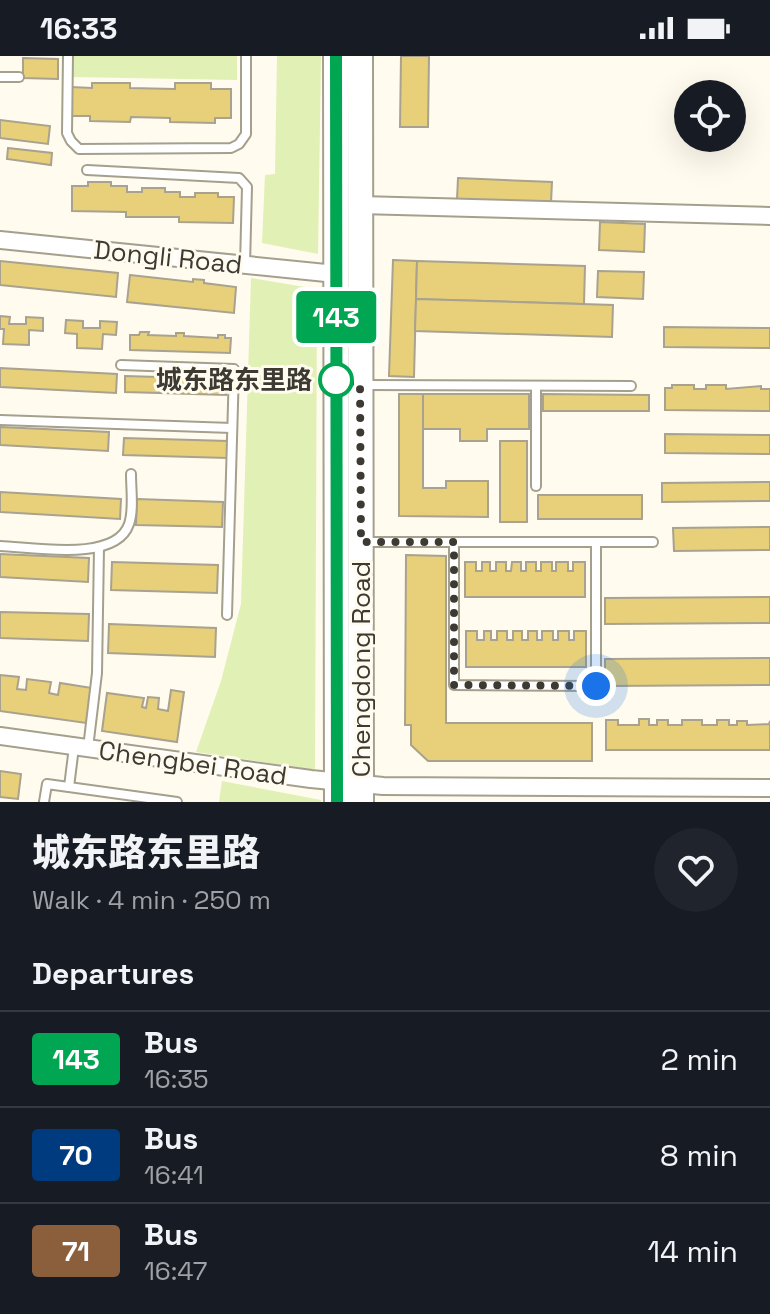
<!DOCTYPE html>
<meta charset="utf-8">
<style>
:root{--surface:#171b24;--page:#20242c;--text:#f1f3f6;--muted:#9ea1a6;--line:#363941}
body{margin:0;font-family:"Space Grotesk","Noto Sans SC",sans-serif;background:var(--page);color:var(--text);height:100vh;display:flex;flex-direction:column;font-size:30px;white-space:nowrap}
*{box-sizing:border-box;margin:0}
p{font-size:26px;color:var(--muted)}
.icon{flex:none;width:44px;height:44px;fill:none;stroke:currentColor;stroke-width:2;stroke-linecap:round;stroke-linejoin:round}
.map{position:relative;height:746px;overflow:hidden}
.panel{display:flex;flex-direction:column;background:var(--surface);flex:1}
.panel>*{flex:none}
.badge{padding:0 16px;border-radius:6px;font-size:28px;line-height:52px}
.buttons{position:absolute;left:674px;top:24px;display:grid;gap:16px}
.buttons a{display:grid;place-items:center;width:72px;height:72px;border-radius:50%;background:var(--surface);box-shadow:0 8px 32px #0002;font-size:40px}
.you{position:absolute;width:40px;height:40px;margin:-20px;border:6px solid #fff;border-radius:50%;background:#1a73e8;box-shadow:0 0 0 12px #1a73e833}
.map>.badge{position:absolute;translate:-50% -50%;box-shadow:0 0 0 4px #fff}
h2{padding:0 32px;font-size:30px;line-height:72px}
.round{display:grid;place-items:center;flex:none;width:84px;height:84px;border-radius:42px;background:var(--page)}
.head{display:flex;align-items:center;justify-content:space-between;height:136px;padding:0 32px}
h1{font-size:38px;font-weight:800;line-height:60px}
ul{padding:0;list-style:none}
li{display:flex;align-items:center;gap:24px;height:96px;padding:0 32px;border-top:2px solid var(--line)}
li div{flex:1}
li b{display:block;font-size:30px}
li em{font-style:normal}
li .badge{min-width:88px;font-weight:700;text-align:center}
.status{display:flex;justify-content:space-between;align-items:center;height:56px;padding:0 40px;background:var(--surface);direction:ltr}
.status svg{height:22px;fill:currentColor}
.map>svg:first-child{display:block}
</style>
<div class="status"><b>16:33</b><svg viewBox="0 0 49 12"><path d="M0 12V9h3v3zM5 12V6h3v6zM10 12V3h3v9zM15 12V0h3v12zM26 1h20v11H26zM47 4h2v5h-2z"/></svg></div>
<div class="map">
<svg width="770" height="746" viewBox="0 0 770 746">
<rect width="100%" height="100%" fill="#fffbef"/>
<!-- green -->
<g fill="#e1f0b4">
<path d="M72 0H237V24L72 21Z"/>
<path d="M277 0H321L318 198 262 187 265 119 275 118Z"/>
<path d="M251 222 317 233 315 714 196 696 221 625 241 548Z"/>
<path d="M222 725 321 744V746H219Z"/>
</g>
<!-- building -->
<g fill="#e8d07a" stroke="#a8a28f" stroke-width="2">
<path d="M401 0H429L428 71H400Z"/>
<path d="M23 2 58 3V23L23 22Z"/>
<path d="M92 27H130V32L175 33V27H211V33H231V62H215V67L170 66V62L131 61 130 66 90 65V60H71V31L92 32Z"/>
<path d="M0 64 50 70 48 88 0 82Z"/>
<path d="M8 92 52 97 51 109 7 103Z"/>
<path d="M458 122 552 126 551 147 457 143Z"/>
<path d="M88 126H111V130H127V136H142V132H165V136H180V141H195V137H218V141H234L233 167 179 166V161H126V156L72 155V130H88Z"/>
<path d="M600 166 645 168 644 196 599 194Z"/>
<path d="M393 204 417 205 414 321 389 320Z"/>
<path d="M0 205 118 217 116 241 0 229Z"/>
<path d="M417 205 585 210 584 248 416 243Z"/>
<path d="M598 215 644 216 643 243 597 241Z"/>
<path d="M130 219 193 226V223L204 224V227L236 231 234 257 127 246Z"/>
<path d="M416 243 613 249 612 281 415 275Z"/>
<path d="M0 260 10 261 9 268H26V261L43 262V275L29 274V289L3 288 4 273H0Z"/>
<path d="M66 264 83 265V272H100V265L117 266 116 279 103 278 102 293 77 292V278L65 277Z"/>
<path d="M664 271 770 272V292L664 291Z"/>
<path d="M140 276H149L148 279 176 280V277H184V280L218 282V279H225V282H231L230 297 130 294V279H139Z"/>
<path d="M0 312 117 318 116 337 0 331Z"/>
<path d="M125 320 227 323 226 339 125 336Z"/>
<path d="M672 329H694V333H706V329H726V333L761 330V333H770V355L665 354V332H672Z"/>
<path d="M399 338H423V432H446V425H488V461L399 460Z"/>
<path d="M423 338H529V373H487V385H460V373H423Z"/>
<path d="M543 338 649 339V355H543Z"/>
<path d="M0 371 109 376 108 395 0 389Z"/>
<path d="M665 378 770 379V398L665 397Z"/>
<path d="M124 382 228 385 227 402 123 399Z"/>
<rect x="500" y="385" width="27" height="81"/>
<path d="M770 426V445L662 446V427Z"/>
<path d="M0 436 121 443 120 463 0 456Z"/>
<rect x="538" y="439" width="104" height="24"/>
<path d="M137 443 223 446 222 471 136 469Z"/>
<path d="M770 471V494L674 495 673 472Z"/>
<path d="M0 498 89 502 88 526 0 521Z"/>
<path d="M406 499 446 500V667H592V705H428L411 689V669H405Z"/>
<path d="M112 506 218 509 217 537 111 534Z"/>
<path d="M465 506H476V515H482V506H490V515H496V506H506V515H511L512 506H521V515H526V506H536V515H541V506H552V515H556V506H568V515H573V506H585V541H465Z"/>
<path d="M770 541V567L605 568V542Z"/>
<path d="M0 556 89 558 88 585 0 582Z"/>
<path d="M109 568 216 572 215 601 108 597Z"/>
<path d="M466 575H477V584H484V575H491V584H497V575H507V584H513V575H522V584H528V575H537V584H542V575H553V584H558V575H569V584H574V575H586V611H466Z"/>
<path d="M770 602V629L605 630V603Z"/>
<path d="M0 619 19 621 17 633 26 634 27 623 51 626 49 637 58 639 60 627 92 632 86 667 0 655Z"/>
<path d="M171 634 184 636 177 686 102 675 107 637 144 642 142 651 146 652 148 641 159 642 158 653 168 655Z"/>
<path d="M639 663H649V669H657V664H668V669H682V664H702V669H717V664H729V669H737V665H747V669L769 668 770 665V694H606V664H618V669H639Z"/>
<path d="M0 715 21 718 18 743 0 741Z"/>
</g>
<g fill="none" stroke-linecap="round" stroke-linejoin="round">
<defs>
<g id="lane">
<path d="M68 0 67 77 71 85 79 93 231 92 239 88 246 78V0"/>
<path d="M0 21H19"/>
<path d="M87 114 239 122 247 131 245 209"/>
<path d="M121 309 234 313 227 559"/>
<path d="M365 329 631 330"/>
<path d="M0 364 232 372"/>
<path d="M536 430V330"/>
<path d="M365 486H653"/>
<path d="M454 486V629L596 630V486"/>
<path d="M0 490C32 491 116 507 129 468 134 454 131 434 131 418"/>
<path d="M88 692 97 617 99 492"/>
<path d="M69 731 74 691"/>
<path d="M44 746 47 728 177 746"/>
</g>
<g id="street">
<path d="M360 149 770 160"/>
<path d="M0 184 336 218"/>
<path d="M0 680 311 723 383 730 770 732"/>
</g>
<g id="secondary">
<path d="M336 0 337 746"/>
<path d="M360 0 361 746"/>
</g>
</defs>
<!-- lane casing -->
<use href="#lane" stroke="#a5a08d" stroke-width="12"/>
<!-- street casing -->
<use href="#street" stroke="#a5a08d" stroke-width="20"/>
<!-- secondary casing -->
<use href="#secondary" stroke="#a5a08d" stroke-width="28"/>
<!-- lane -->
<use href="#lane" stroke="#fff" stroke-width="8"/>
<!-- street -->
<use href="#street" stroke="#fff" stroke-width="16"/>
<!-- secondary -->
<use href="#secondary" stroke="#fff" stroke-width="24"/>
</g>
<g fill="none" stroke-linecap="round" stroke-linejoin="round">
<defs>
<path id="line" d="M336 0 337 746"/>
</defs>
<!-- line casing -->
<use href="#line" stroke="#fff" stroke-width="18"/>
<!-- line -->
<use href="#line" stroke="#00a651" stroke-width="12"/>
<!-- walk -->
<path stroke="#3c3a32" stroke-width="8" stroke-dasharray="0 14.4" d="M336 324 360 329 361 486H454V629L596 630"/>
</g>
<!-- markers -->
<circle fill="#fff" stroke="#00a651" stroke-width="4" cx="336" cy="324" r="16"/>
<g text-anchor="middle" stroke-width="6" stroke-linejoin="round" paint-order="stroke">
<!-- street labels -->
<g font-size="26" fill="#3c3a32" stroke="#fffbef">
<text transform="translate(168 201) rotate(6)" y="9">Dongli Road</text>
<text transform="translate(361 613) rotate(-90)" y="9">Chengdong Road</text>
<text transform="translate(193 707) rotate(8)" y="9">Chengbei Road</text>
</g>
<!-- stop labels -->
<g font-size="26" font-weight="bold" fill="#3c3a32" stroke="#fffbef" text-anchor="end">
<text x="312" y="333">城东路东里路</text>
</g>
</g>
</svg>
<div class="buttons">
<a><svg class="icon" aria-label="locate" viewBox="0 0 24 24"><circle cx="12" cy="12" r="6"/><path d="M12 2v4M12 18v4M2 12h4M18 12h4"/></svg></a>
</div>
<div class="you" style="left:596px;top:630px"></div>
<b class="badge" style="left:336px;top:261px;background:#00a651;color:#fff">143</b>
</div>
<section class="panel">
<div class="head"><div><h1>城东路东里路</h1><p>Walk · 4 min · 250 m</p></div><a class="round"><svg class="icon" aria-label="heart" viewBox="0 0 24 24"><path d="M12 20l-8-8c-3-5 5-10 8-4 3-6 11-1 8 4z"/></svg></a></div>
<h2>Departures</h2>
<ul>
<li><span class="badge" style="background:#00a651;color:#fff">143</span><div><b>Bus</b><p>16:35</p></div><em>2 min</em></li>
<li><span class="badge" style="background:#003b80;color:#fff">70</span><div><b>Bus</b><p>16:41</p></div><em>8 min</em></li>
<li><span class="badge" style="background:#8b5e3c;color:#fff">71</span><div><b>Bus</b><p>16:47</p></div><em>14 min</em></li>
</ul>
</section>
